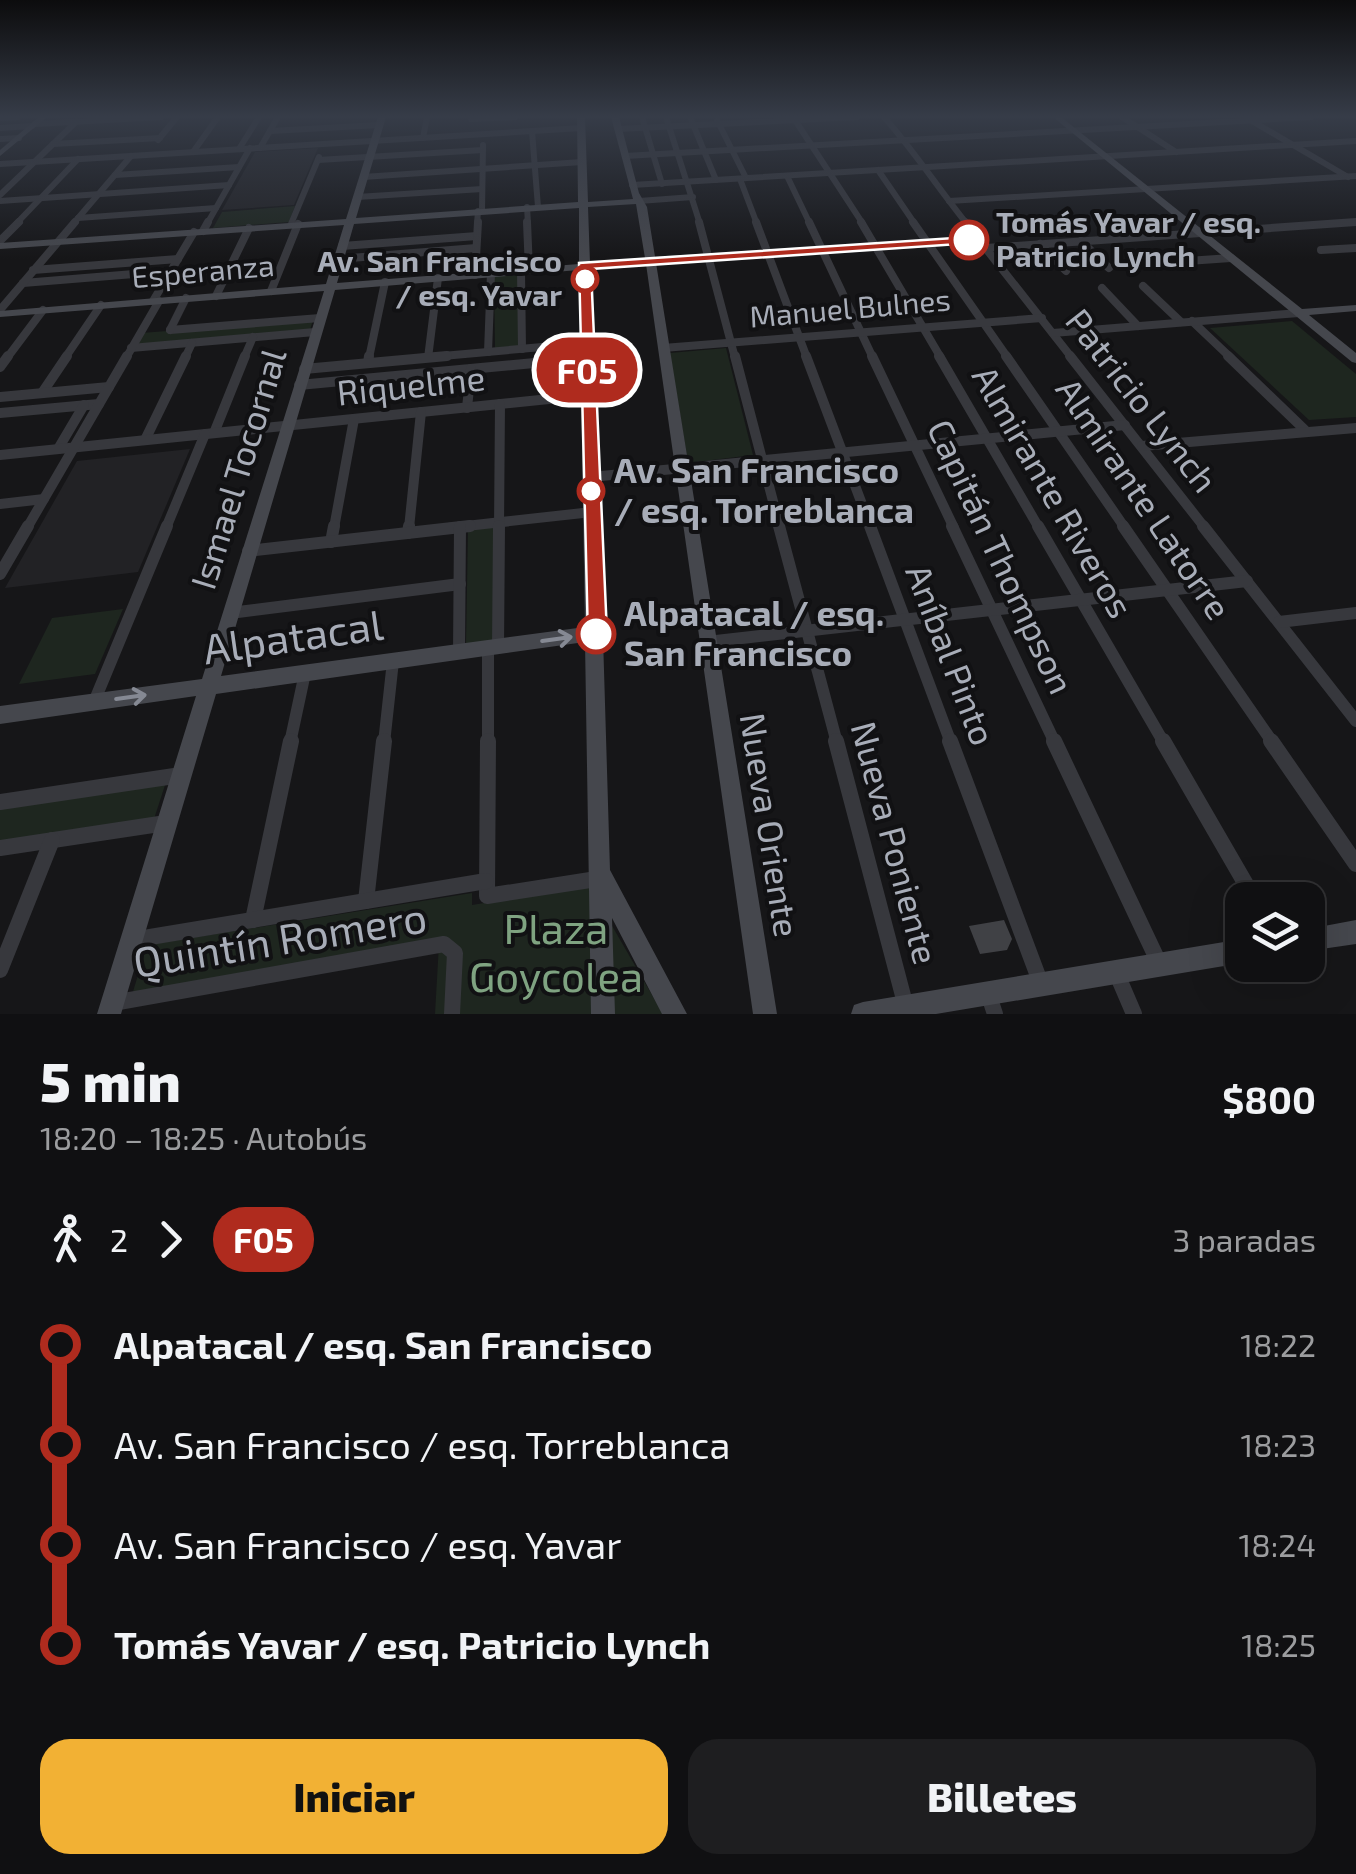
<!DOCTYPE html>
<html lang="es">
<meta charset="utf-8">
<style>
:root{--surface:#101012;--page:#1e1e20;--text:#f1f3f6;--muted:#9c9d9f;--line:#303032;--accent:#f2b134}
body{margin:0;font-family:"Exo 2",sans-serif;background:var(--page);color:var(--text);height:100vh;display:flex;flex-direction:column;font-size:38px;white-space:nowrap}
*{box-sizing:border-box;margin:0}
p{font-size:32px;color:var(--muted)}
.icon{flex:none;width:55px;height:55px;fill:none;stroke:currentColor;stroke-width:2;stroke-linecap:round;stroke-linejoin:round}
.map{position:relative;height:1014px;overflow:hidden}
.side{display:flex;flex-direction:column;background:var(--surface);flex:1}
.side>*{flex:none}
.badge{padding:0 20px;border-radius:32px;font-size:35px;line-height:65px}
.buttons{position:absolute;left:1225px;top:882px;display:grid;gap:20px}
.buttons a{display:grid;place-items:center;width:100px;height:100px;border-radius:20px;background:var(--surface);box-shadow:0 10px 40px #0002,0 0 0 2px var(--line);font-size:50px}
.map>.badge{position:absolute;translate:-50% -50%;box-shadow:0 0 0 5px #fff}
.legs{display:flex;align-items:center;gap:15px;height:110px;padding:0 40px;font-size:32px}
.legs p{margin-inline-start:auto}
.summary{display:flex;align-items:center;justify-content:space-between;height:170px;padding:0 40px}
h1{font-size:55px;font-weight:800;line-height:75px}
.action{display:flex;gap:20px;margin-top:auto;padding:20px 40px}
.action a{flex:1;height:115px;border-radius:30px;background:var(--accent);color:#111;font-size:40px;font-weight:800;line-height:115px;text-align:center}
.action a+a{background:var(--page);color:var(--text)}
ul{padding:0 40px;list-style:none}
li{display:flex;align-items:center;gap:35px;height:100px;font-size:38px}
li i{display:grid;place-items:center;width:15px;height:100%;margin:0 12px;background:currentColor}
li i::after{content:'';width:25px;height:25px;margin:-12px;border:8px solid;border-radius:50%;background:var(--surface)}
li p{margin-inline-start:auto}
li:first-child i{background:linear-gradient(#0000 50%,currentColor 0)}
li:last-child i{background:linear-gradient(currentColor 50%,#0000 0)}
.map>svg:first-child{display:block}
</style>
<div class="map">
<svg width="1356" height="1014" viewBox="0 0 1356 1014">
<rect width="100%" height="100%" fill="#161618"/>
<!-- built -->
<g fill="#222225">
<path d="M318 148 294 205 222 210 255 152Z"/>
<path d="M190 449 138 572 5 588 77 461Z"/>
</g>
<!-- green -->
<g fill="#1e261f">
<path d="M295 206 289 222 213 228 222 212Z"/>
<path d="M518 274 522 346 495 348 494 276Z"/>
<path d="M313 320 310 330 134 346 141 333Z"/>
<path d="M1292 321 1356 374V417L1309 420 1210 328Z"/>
<path d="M726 348 753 455 688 463 670 353Z"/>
<path d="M495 526 494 641 466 644 468 530Z"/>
<path d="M123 609 95 674 19 684 52 618Z"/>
<path d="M167 779 154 819 0 843V804Z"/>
<path d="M589 886 663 1014H435L439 944 132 995 147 945 472 893V905Z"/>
</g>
<!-- building -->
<path fill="#404145" d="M1004 920 1012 939 1007 950 980 954 969 926Z"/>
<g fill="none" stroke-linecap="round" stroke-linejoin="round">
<!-- street-far4 -->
<g stroke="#37383d" stroke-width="6">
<path d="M642 117 662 184"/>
<path d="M666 117 700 224"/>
<path d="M690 117 716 180"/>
<path d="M793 117 863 224"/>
<path d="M884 117C915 152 938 188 967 224"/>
<path d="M1122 117 1176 152"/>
<path d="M0 118 18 117"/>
<path d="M471 119 515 117"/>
<path d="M717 120 746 178"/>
<path d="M1252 121 1348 177"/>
<path d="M35 124 161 117"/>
<path d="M0 128 32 126"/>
<path d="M618 129 857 117"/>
<path d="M270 131 379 125"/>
<path d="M532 131 538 207"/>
<path d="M423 138 427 117"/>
<path d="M0 139 19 138"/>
<path d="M158 140 177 117"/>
<path d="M53 144 160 138"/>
<path d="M260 148 278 117"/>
<path d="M239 149 259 117"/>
<path d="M193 152 218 117"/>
<path d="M625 156 1311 117"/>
<path d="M318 160 483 150"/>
<path d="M0 164 581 128"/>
<path d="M878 170 915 224"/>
<path d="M115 175 239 167"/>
<path d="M787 176 810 224"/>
<path d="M363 177 582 162"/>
<path d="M740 179 757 224"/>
<path d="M632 185 1356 141"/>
<path d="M0 195 77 121"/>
<path d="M357 197 482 189"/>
<path d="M0 201 229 185"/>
<path d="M639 201 693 197"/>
<path d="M949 201 1356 176"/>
<path d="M527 207 528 224"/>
<path d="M482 211 483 145"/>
<path d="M78 218 216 208"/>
<path d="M16 224 78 159"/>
<path d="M73 224 131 156"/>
<path d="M207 224 250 148"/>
<path d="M291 224 319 157"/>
<path d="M477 224 478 211"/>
<path d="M1327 224 1356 222"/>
</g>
<!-- street-far3 -->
<g stroke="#37383d" stroke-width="8">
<path d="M527 222 529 270"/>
<path d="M699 222 735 358"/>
<path d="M756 222 807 358"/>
<path d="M809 222 873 358"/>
<path d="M861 222 941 358"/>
<path d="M913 222 1008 358"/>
<path d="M965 222 1072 358"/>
<path d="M203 231 208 222"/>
<path d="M0 241 19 222"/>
<path d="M1081 241 1109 268"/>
<path d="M1040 244 1066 271"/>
<path d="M342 246 477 236"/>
<path d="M986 248 1356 222"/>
<path d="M1321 250 1356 248"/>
<path d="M338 259 476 248"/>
<path d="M650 261 980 240"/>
<path d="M1129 265 1231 258"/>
<path d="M33 270 178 259"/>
<path d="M521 271 522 349"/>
<path d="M475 275 478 222"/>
<path d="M23 283 171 271"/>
<path d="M1143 286 1181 322"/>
<path d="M1102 288 1138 326"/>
<path d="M271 291 298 224"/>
<path d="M216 296 249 228"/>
<path d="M153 301 194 232"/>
<path d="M0 310 75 222"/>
<path d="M1192 321 1231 358"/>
<path d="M170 330 320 318"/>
<path d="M170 330 186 298"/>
<path d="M1053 333 1299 313"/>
<path d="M131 348 315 332"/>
<path d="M663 348 1042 318"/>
<path d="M488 352 491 273"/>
<path d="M7 358 43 310"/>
<path d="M65 358 101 305"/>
<path d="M126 358 159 301"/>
<path d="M185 358 192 343"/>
<path d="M244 358 253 337"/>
<path d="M369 358 385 282"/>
<path d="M420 358 587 343"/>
<path d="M428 358 438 278"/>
<path d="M583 358H587"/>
</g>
<!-- street-far2 -->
<g stroke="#37383d" stroke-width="10">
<path d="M735 356 780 528"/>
<path d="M806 356 871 528"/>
<path d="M872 356 954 528"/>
<path d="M939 356 1039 528"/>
<path d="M1006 356 1125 528"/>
<path d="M1070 356 1205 528"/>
<path d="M1228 356 1307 432"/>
<path d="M368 363 369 356"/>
<path d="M0 367 8 356"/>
<path d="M304 369 447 356"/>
<path d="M299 385 587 358"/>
<path d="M42 393 67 356"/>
<path d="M0 397 109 387"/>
<path d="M467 408 471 369"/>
<path d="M0 413 99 404"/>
<path d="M214 433 245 356"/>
<path d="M145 440 186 356"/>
<path d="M1142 446 1356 428"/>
<path d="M58 449 84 405"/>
<path d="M0 455 588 395"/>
<path d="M591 477 1125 425"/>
<path d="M0 504 44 499"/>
<path d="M27 528 127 356"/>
<path d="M166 528 205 434"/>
<path d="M334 528 354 419"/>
<path d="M409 528 421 412"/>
<path d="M448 528 592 512"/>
<path d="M499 528 500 404"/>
</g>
<!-- street-far1 -->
<g stroke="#37383d" stroke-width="12">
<path d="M779 526 837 743"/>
<path d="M870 526 951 743"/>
<path d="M952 526 1055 743"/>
<path d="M1038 526 1164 743"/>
<path d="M1123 526 1273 743"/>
<path d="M1203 526 1356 721"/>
<path d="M408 533 409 526"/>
<path d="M331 542 334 526"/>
<path d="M248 551 470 526"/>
<path d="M0 574 28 526"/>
<path d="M230 613 460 584"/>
<path d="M1279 622 1356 613"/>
<path d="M707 642 1247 581"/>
<path d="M498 647 499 526"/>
<path d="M459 652 460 527"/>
<path d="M94 702 167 526"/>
<path d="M290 743 305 673"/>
<path d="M384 743 393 661"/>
<path d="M488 743V648"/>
</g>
<!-- street -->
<g stroke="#37383d" stroke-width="16">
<path d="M488 741 487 896 603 878"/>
<path d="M836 741 906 1007"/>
<path d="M950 741 1041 984"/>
<path d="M1054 741 1160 965"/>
<path d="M1163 741 1255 900"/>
<path d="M1271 741 1356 864"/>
<path d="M0 802 181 775"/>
<path d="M0 848 166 823"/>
<path d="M366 901 384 741"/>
<path d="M253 920 291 741"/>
<path d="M132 940 486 881"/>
<path d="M0 970 52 840"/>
<path d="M1116 972 1134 1014"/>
<path d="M988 993 995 1014"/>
<path d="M113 1003 444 944 455 953 452 1014"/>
</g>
<!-- secondary -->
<g fill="#45474d" fill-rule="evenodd">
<path d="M39 117H47L0 156V150Z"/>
<path d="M378 117H386L356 218 578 202 577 117H585L588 202 633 199 611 117H619L639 193 647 207 777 1014H753L646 264 590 269 602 628 605 633 603 637 610 870 687 1014H662L612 918 615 1014H591L585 642 216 694 121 1014H97L196 696 0 724V706L202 679 324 291 0 317V311L326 284 344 225 0 249V243L346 219ZM636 204 645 258 590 263 588 207ZM579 208V264L337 283 354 224ZM579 270 585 627 221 676 335 290Z"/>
<path d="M1053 117H1061L1302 309 1356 305V311L1309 315 1356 353V363L1352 362Z"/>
<path d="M1356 920V944L1308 951V929Z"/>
<path d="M1242 939V963L936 1014H851L854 1005 863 1002Z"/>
</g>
</g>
<!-- one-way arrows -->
<defs><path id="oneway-shaft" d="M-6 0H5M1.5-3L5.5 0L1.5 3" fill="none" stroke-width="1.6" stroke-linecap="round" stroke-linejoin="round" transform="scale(2.5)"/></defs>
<g stroke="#858993">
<use href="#oneway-shaft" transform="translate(557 639) rotate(-8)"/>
<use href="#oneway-shaft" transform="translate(131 697) rotate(-8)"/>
</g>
<!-- sky -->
<linearGradient id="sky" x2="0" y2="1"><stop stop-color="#0c0c0d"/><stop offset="0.45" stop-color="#363c48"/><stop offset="1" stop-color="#363c48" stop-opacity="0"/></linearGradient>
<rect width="1356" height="259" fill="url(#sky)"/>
<!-- line-1 -->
<path fill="#af2b1e" stroke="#fff" stroke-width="2.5" d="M969 237 974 243 591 269 607 634 603 640H588L579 263Z"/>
<!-- markers -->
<g fill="#fff" stroke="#af2b1e" stroke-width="5">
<circle cx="969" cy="240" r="18"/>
<circle cx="585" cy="279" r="12"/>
<circle cx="591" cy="491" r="12"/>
<circle cx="596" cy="634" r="18"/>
</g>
<g text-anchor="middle" stroke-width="8" stroke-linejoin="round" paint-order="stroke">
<!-- far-stop labels -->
<g font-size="30" font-weight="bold" fill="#a8adb8" stroke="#111113" text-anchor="start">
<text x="996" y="233">Tomás Yavar / esq.<tspan x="996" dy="34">Patricio Lynch</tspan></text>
<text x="562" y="272" text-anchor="end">Av. San Francisco<tspan x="562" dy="34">/ esq. Yavar</tspan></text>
</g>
<!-- far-street labels -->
<g font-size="30" fill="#a8adb8" stroke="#111113">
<text transform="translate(203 272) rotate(-5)" y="10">Esperanza</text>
<text transform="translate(850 309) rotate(-5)" y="10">Manuel Bulnes</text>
</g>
<!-- street labels -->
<g font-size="35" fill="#a8adb8" stroke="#111113">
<text transform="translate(411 386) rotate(-6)" y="12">Riquelme</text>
<text transform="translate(1141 401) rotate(52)" y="12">Patricio Lynch</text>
<text transform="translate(239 469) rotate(-73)" y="12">Ismael Tocornal</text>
<text transform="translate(1052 492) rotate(60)" y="12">Almirante Riveros</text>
<text transform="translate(1143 499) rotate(56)" y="12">Almirante Latorre</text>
<text transform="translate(1000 557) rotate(65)" y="12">Capitán Thompson</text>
<text transform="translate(950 655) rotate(69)" y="12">Aníbal Pinto</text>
<text transform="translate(769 825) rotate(81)" y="12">Nueva Oriente</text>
<text transform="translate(894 843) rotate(75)" y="12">Nueva Poniente</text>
</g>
<!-- stop labels -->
<g font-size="35" font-weight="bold" fill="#a8adb8" stroke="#111113" text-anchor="start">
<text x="614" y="483">Av. San Francisco<tspan x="614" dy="40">/ esq. Torreblanca</tspan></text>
<text x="624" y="626">Alpatacal / esq.<tspan x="624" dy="40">San Francisco</tspan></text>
</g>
<!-- near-street labels -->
<g font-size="42" fill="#a8adb8" stroke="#111113">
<text transform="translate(293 637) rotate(-8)" y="15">Alpatacal</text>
<text transform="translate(280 940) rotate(-9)" y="15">Quintín Romero</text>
</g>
<!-- near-park labels -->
<g font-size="42" fill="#7fa381" stroke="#111113">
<text x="556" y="944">Plaza<tspan x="556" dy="48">Goycolea</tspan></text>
</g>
</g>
</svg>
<div class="buttons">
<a><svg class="icon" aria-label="layers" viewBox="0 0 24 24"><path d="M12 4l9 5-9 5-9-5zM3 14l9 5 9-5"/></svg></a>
</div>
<b class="badge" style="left:587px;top:370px;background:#af2b1e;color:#fff">F05</b>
</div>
<section class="side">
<div class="summary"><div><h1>5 min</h1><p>18:20 – 18:25 · Autobús</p></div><b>$800</b></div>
<div class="legs"><svg class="icon" aria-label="walk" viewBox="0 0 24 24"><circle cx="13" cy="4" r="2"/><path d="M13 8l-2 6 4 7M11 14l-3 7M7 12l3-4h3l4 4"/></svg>2<svg class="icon" aria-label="forward" viewBox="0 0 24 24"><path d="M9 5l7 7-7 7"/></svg><b class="badge" style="background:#af2b1e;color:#fff">F05</b><p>3 paradas</p></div>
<ul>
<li><i style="color:#af2b1e"></i><b>Alpatacal / esq. San Francisco</b><p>18:22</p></li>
<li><i style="color:#af2b1e"></i><span>Av. San Francisco / esq. Torreblanca</span><p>18:23</p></li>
<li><i style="color:#af2b1e"></i><span>Av. San Francisco / esq. Yavar</span><p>18:24</p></li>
<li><i style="color:#af2b1e"></i><b>Tomás Yavar / esq. Patricio Lynch</b><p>18:25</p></li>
</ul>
<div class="action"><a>Iniciar</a><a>Billetes</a></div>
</section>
